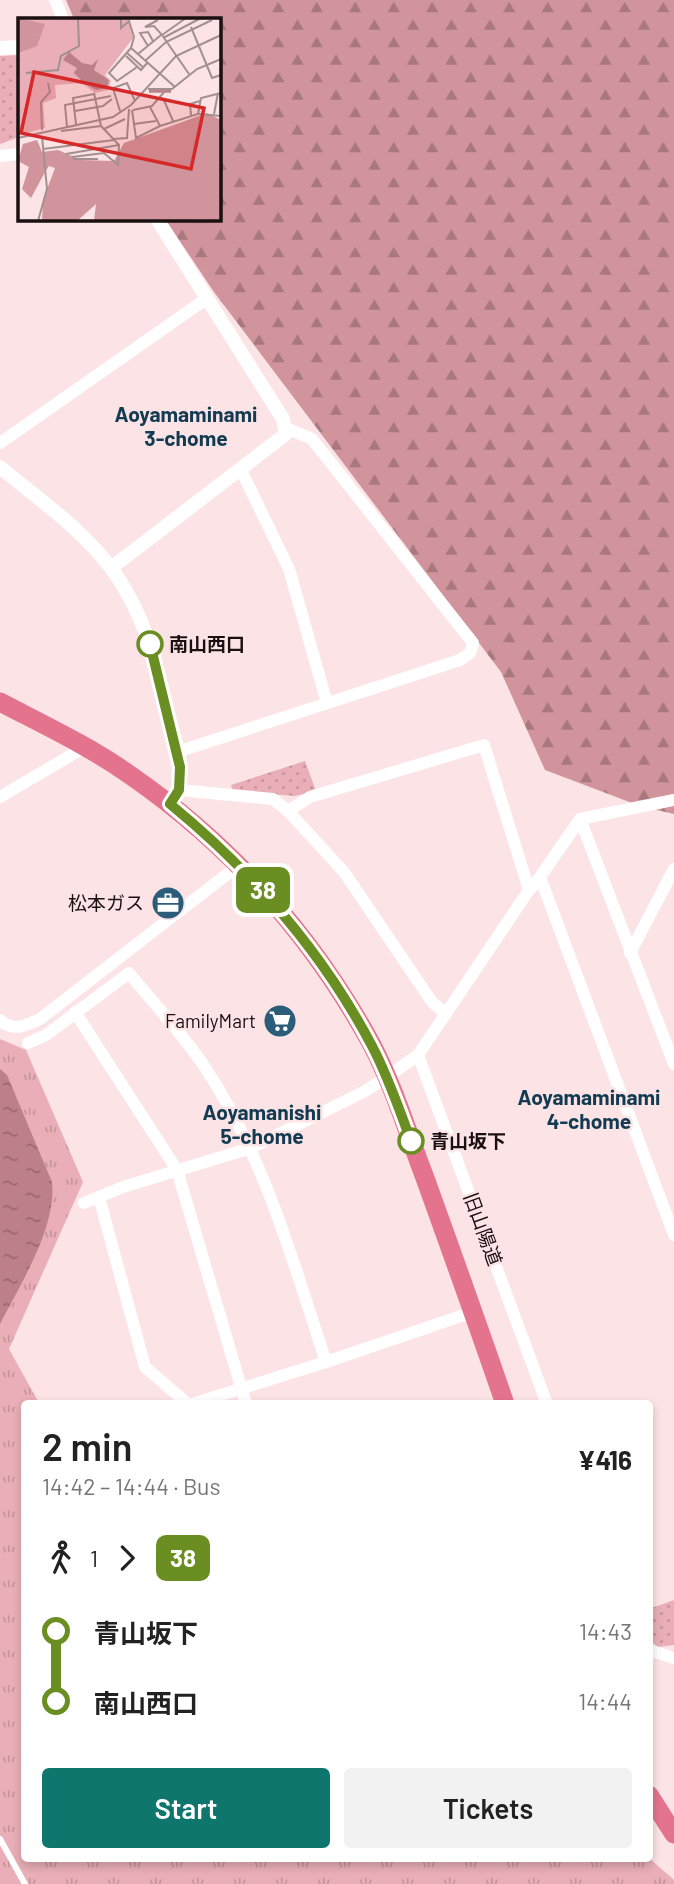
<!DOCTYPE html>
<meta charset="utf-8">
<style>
:root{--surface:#fff;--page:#f2f2f2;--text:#222;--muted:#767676;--accent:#0f766e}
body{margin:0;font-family:Barlow,"Noto Sans JP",sans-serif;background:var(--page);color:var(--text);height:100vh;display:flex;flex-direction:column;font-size:26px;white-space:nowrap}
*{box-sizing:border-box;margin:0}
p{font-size:23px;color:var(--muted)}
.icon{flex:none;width:38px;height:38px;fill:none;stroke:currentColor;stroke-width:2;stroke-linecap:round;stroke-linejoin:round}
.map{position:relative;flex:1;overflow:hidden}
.details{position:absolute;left:21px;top:1400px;width:632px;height:462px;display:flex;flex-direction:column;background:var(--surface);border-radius:7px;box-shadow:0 4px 10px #0003}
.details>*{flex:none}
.badge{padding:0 14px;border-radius:10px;font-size:24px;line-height:46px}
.map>.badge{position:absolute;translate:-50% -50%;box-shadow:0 0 0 4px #fff}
.legs{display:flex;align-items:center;gap:10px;height:77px;padding:0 21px;font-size:23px}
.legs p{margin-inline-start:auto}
.overview{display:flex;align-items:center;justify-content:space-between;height:119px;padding:0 21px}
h1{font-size:38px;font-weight:600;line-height:52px}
.primary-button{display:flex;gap:14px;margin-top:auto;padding:14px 21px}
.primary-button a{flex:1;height:80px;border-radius:7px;background:var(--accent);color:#fff;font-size:28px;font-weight:600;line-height:80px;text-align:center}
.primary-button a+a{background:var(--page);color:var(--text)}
ul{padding:0 21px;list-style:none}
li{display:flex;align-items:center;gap:24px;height:70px;font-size:26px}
li i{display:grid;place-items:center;width:10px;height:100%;margin:0 9px;background:currentColor}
li i::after{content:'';width:18px;height:18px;margin:-9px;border:5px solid;border-radius:50%;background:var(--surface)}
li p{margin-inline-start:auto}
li:first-child i{background:linear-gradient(#0000 50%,currentColor 0)}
li:last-child i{background:linear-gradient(currentColor 50%,#0000 0)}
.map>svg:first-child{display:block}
</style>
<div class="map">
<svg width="674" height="1884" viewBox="0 0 674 1884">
<defs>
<pattern id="grass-tufts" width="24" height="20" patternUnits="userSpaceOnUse" patternTransform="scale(1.75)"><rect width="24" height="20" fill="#e9aeb7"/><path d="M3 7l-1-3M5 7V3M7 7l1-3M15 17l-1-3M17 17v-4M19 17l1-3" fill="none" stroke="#c7959c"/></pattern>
<pattern id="forest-firs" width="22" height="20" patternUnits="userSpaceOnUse" patternTransform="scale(1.75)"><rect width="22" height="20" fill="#d1939c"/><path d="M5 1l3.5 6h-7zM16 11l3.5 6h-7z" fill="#a9777e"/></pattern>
<pattern id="park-dots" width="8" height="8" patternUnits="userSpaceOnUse" patternTransform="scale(1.75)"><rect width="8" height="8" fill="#e9aeb7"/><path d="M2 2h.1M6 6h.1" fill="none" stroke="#c7959c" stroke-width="1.8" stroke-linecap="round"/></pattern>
<pattern id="water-ripples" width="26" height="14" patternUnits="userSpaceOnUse" patternTransform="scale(1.75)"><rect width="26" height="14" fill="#bd8089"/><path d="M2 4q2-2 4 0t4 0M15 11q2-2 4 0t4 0" fill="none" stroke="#99676f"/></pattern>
</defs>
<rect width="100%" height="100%" fill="#fce3e5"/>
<!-- grass -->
<path fill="url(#grass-tufts)" d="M0 1039 26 1050 83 1182 9 1349 39 1403 24 1404V1858H649L674 1880V1884H0Z"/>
<!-- forest -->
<path fill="url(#forest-firs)" d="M66 0H674V814L640 806 545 770 501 672 214 292 165 219H219V19H74Z"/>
<!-- park -->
<g fill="url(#park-dots)">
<path d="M19 55V137L0 144V56Z"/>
<path d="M305 761 316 791 295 796 233 791 231 785Z"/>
<path d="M674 1600V1645L658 1647 649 1640V1609Z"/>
</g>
<!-- water -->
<path fill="url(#water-ripples)" d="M0 1069 7 1075 52 1182C57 1227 20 1285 0 1324Z"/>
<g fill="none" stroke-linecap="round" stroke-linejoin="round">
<!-- service -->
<path stroke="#fff" stroke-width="6" d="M0 1839 25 1884"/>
<!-- minor -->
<g stroke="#fff" stroke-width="12">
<path d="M55 0 63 19"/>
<path d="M0 156 19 154"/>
<path d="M0 443 206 299"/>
<path d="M241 470 289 569 327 703"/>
<path d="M177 752 460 660 470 653 473 643 312 439 286 428"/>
<path d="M179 790 273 799 288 811 344 872 432 1002 445 1013"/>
<path d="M0 797 85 747"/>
<path d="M288 811 310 797 484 745 529 890"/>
<path d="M580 819 674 1064"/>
<path d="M540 877 674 1235"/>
<path d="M630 953 674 869"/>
<path d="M75 1012 177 1170 246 1404"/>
<path d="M0 1020C13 1032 25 1026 40 1019L239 865"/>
<path d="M28 1043 46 1035 129 973C155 1005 184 1035 206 1069 265 1158 293 1262 326 1362"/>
<path d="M418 1055 547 1404"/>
<path d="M99 1197 145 1367 188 1404"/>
<path d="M84 1203 123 1187 251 1148 365 1091 387 1077 418 1055 529 890 540 877 580 819 674 800"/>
<path d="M192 1404 326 1362 473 1312"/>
<path d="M649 1650 674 1658"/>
</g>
<!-- tertiary -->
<g stroke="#fff" stroke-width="14">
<path d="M0 48 19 47"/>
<path d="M0 467C38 499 81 528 111 568 144 612 157 665 169 717 177 750 190 773 170 804"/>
<path d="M111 568 286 434 283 419 157 219"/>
</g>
<!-- trunk -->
<g stroke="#e4748e" stroke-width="19">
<path d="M0 702C44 725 89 746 130 775 231 845 313 937 372 1045 394 1087 408 1134 425 1178 452 1253 479 1328 505 1404"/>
<path d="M649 1795 674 1834"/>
</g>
</g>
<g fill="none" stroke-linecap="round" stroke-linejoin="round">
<defs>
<path id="line-1" d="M150 644 180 767 179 790 170 804C253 872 322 951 372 1046 388 1076 399 1109 411 1141"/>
</defs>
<!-- line-1 casing -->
<use href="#line-1" stroke="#fff" stroke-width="16"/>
<!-- line-1 -->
<use href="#line-1" stroke="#6b8e23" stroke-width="10"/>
</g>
<!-- icons -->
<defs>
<symbol id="office-disc" viewBox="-11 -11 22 22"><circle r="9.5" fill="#2b5d7a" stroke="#fce3e5"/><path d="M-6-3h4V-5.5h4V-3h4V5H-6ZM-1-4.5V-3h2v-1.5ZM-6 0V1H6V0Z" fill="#fff"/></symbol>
<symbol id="supermarket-disc" viewBox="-11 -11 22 22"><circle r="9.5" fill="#2b5d7a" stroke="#fce3e5"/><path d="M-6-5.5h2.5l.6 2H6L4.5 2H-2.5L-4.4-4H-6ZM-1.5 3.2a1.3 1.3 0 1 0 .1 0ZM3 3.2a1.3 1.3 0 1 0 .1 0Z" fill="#fff"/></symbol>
</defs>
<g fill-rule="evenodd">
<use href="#office-disc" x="149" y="884" width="38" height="38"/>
<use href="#supermarket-disc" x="261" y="1002" width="38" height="38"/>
</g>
<!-- markers -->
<g fill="#fff" stroke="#6b8e23" stroke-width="3.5">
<circle cx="150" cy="644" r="12"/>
<circle cx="411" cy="1141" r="12"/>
</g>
<g text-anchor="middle" stroke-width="5" stroke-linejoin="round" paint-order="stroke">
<!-- stop labels -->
<g font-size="19" font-weight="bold" fill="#1a1011" stroke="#fce3e5" text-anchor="start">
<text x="169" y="651">南山西口</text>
<text x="430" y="1148">青山坂下</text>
</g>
<!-- poi labels -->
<g font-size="19" fill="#1a1011" stroke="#fce3e5" text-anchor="end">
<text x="144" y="910">松本ガス</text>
<text x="256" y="1028">FamilyMart</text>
</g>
<!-- street labels -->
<g font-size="19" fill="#1a1011" stroke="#fce3e5">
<text transform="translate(483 1229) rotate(70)" y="7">旧山陽道</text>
</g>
<!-- neighbourhood labels -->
<g font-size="21" font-weight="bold" fill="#123b52" stroke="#fce3e5">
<text x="186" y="422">Aoyamaminami<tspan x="186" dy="24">3-chome</tspan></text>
<text x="589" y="1105">Aoyamaminami<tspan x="589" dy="24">4-chome</tspan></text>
<text x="262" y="1120">Aoyamanishi<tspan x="262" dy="24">5-chome</tspan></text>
</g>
</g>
<!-- overview -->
<g transform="translate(18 18)">
<rect width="203" height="203" fill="#fce3e5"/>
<path d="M11 0H110L115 20 87 57 93 63 90 72 77 75 64 65 37 67 38 80 25 85 27 110 0 117V32Z" fill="#e9aeb7"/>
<path d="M0 0 27 6 19 28 0 35ZM189 95 203 102V203H76L78 186 59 203H24L25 182 37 150 31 148 27 154 13 180 4 171 11 149 0 143 5 126 19 122 24 134 40 132 63 142 96 143 106 125Z" fill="#d1939c"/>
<path d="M51 34 64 45 74 47 80 41 76 52 91 62 89 70 78 72 65 64 56 55 59 50 45 42Z" fill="#bd8089"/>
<path fill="none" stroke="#bd8089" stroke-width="3.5" d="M131 73H153"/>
<path fill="none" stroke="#a28f90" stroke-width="2" d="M103 0V10L111 3 116 19 113 30M140 2 127 9 136 8 144 17 168 0M173 9 194 60 203 57M144 17 171 56M145 20 183 0M130 28 122 15 130 14 135 23M109 35 126 50M120 36 143 17M108 38 123 52 130 44M128 42 148 24 194 2M119 49 99 63 91 55 113 30 157 69M8 55 40 52 43 38 61 28 60 0M130 71H154L179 51 203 41M145 80 155 103M132 89 142 108 180 96 183 80 203 75M114 92 118 120 142 108M115 92 134 88 147 73M57 93 85 88 94 81M102 93 95 70 109 65 117 83M181 96 203 98M196 96 200 75M173 97 172 86 182 83M58 106 55 80 76 76M116 106 138 103M49 109 47 87 93 78M86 111 107 101M24 112 23 84 32 74 30 65M43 113 83 108M0 120 95 99 113 87 158 38 203 17M95 121 109 120 111 91M25 131 96 122M48 136 101 127M54 139 86 135 100 147 101 127 83 108 76 75M55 141H80M20 203 29 171 24 118"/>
<path fill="#d62828" fill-opacity="0.15" stroke="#d62828" stroke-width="3.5" d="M16 54 186 90 173 151 3 115Z"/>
<rect width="203" height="203" fill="none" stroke="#1a1011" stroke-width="3.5"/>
</g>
</svg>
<b class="badge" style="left:263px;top:890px;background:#6b8e23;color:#fff">38</b>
<section class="details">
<div class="overview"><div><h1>2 min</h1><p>14:42 – 14:44 · Bus</p></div><b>¥416</b></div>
<div class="legs"><svg class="icon" aria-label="walk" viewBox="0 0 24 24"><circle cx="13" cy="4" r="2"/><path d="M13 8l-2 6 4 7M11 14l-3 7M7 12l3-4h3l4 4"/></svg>1<svg class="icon" aria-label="forward" viewBox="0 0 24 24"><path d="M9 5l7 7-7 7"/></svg><b class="badge" style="background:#6b8e23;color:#fff">38</b></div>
<ul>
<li><i style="color:#6b8e23"></i><b>青山坂下</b><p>14:43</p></li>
<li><i style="color:#6b8e23"></i><b>南山西口</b><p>14:44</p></li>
</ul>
<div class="primary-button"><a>Start</a><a>Tickets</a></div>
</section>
</div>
